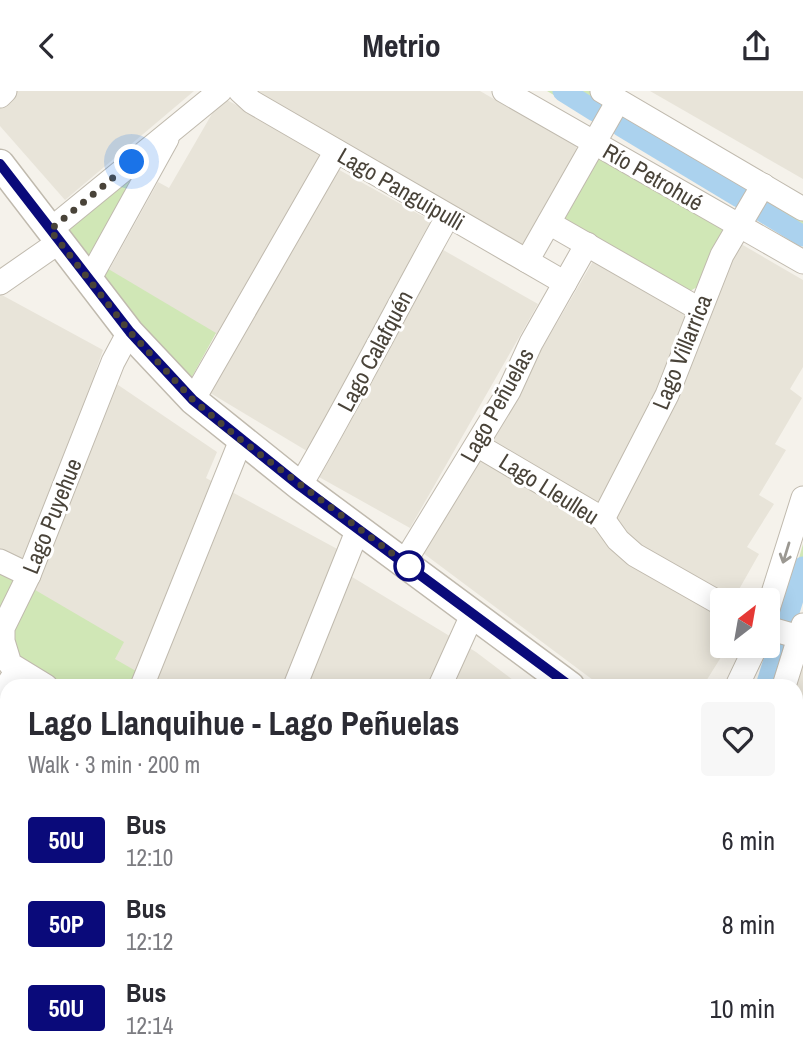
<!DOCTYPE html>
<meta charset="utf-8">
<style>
:root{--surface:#fff;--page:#f7f7f7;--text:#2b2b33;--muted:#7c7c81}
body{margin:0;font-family:"Archivo Narrow",sans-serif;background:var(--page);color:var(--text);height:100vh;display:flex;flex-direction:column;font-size:26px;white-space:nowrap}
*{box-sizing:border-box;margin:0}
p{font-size:23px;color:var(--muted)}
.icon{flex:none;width:38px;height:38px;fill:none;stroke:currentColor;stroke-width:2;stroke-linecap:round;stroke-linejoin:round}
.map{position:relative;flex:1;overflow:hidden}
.drawer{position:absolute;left:0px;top:588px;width:803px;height:385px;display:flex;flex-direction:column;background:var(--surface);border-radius:21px 21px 0 0;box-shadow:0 4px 18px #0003}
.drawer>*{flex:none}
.badge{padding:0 14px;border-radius:5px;font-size:24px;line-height:46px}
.needle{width:46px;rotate:31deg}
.controls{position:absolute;left:710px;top:497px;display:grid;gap:14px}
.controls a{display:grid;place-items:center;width:70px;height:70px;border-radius:7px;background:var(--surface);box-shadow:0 4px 18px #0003;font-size:35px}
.you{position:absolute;width:35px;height:35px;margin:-18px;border:5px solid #fff;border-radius:50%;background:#1a73e8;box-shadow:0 0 0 10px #1a73e833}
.map>.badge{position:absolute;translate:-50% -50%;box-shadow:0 0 0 4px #fff}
.round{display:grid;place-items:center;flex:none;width:74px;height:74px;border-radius:7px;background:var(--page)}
.head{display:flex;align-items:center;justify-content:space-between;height:119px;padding:0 28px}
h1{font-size:33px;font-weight:700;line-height:52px}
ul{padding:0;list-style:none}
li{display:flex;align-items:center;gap:21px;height:84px;padding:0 28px}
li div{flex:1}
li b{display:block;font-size:26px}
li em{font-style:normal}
li .badge{min-width:77px;font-weight:700;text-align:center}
header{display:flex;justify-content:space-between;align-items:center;height:91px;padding:0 28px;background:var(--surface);font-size:32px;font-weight:700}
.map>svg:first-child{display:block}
</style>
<header><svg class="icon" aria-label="back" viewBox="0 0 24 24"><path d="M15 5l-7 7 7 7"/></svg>Metrio<svg class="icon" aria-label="share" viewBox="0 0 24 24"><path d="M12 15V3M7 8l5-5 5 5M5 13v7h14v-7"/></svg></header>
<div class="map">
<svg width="803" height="973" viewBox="0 0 803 973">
<rect width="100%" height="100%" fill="#f5f2eb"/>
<!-- residential -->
<g fill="#e8e4d9">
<path d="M0 0H194L65 109 0 35Z"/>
<path d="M249 0H480L576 55 578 61 521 158Z"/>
<path d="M650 0H803V88Z"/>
<path d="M225 8 314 55 334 76 433 131 424 148 538 213 410 437 319 386 327 372 207 300 235 254 108 181 158 91 169 97 213 21Z"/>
<path d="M736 150 803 189V276L790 298 802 307 775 353 786 359 759 404 774 413 747 456 759 463 733 509H723V555H728L703 595H601L423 462 596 165 688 218Z"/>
<path d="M0 203 103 259 96 279 217 361 206 387 341 460 334 475 476 561 521 595H7V805L0 801Z"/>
<path d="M803 554V734L796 729V595H790Z"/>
<path d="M796 804 803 810V973H707V966H796Z"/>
</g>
<!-- green -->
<g fill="#d0e7b6">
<path d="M547 0H594L803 116V150Z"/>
<path d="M152 61 90 175 61 140Z"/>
<path d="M602 61 720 131 724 141 697 196 685 203 565 134 562 122Z"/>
<path d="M105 176 216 242 188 293 99 186Z"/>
<path d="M803 453V503L775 595H755L785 516Z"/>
<path d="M0 466 13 486 124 551 115 568 162 595H23L9 586 0 568Z"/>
<path d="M0 801 7 805V966H621L618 973H0Z"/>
</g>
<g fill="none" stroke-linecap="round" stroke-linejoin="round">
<!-- canal -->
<g stroke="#abd2ee" stroke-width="21">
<path d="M563 0 595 20"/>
<path d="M621 35 739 106"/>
<path d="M760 119 803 145"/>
<path d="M766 595 803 476"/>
</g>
<defs>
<g id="minor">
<path d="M240 0 252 11 565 192"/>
<path d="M504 0 803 171"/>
<path d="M602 0 803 118"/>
<path d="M0 5 5 0"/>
<path d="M549 132 699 218"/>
<path d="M50 139 220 0"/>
<path d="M527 170 618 10"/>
<path d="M89 189 167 48"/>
<path d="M0 192 59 151"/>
<path d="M193 309 336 60"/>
<path d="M477 354 603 428 618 449 635 464 723 514"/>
<path d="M300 395C352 306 398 214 448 125"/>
<path d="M603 428 667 304 722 164 763 94"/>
<path d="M0 470 29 484"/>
<path d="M404 472 509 300 531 252 587 153"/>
<path d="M768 518 803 407"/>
<path d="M768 537 799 546"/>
<path d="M46 595 10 573 3 550V537L29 484 113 271 129 241"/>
<path d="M142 595 241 349"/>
<path d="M295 595 358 438"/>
<path d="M440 595 473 522"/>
<path d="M737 595 756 555"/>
<path d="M784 595 803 534"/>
<path d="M0 606 17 579"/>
<path d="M796 876 803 868"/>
</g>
<g id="tertiary">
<path d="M0 73 129 241 193 309 300 395 570 595"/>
<path d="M796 754 803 760"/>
</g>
</defs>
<!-- minor casing -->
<use href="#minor" stroke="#c0baae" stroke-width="25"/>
<!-- tertiary casing -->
<use href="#tertiary" stroke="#c0baae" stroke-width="31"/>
<!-- minor -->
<use href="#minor" stroke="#fff" stroke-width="23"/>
<!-- tertiary -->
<use href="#tertiary" stroke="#fff" stroke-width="28"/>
</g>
<!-- one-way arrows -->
<defs><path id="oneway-shaft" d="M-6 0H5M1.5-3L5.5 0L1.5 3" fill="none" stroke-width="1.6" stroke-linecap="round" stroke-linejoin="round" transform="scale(1.75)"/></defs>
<use stroke="#9b9892" href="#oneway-shaft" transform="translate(786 462) rotate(107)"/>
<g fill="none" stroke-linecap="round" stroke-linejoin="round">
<defs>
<path id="line" d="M0 73 130 241 193 309 300 395 570 595"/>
</defs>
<!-- line casing -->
<use href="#line" stroke="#fff" stroke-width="16"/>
<!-- line -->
<use href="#line" stroke="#0a0a7a" stroke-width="10"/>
<!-- walk -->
<path stroke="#494339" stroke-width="7" stroke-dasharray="0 12.6" d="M132 71 50 139 130 241 193 309 241 349 409 475"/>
</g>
<!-- markers -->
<circle fill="#fff" stroke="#0a0a7a" stroke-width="3.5" cx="409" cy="475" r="14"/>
<g text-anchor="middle" stroke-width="6" stroke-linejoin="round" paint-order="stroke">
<!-- street labels -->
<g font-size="23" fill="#494339" stroke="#fff">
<text transform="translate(653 86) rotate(30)" y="8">Río Petrohué</text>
<text transform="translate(401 98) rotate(30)" y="8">Lago Panguipulli</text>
<text transform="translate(375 260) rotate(-62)" y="8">Lago Calafquén</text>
<text transform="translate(682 261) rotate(-68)" y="8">Lago Villarrica</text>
<text transform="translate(497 314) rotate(-61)" y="8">Lago Peñuelas</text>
<text transform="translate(549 398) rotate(32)" y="8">Lago Lleulleu</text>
<text transform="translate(52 425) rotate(-68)" y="8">Lago Puyehue</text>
</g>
</g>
</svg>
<div class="controls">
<a><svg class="needle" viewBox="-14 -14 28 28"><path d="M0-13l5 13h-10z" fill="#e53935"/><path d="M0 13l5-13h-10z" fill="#7c7c81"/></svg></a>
</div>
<div class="you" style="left:132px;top:71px"></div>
<section class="drawer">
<div class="head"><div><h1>Lago Llanquihue - Lago Peñuelas</h1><p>Walk · 3 min · 200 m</p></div><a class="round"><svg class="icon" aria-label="heart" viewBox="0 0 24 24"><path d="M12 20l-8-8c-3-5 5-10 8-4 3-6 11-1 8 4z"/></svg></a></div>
<ul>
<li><span class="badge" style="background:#0a0a7a;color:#fff">50U</span><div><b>Bus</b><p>12:10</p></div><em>6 min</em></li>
<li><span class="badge" style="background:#0a0a7a;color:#fff">50P</span><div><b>Bus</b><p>12:12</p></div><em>8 min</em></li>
<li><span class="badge" style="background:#0a0a7a;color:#fff">50U</span><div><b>Bus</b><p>12:14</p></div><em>10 min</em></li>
</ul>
</section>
</div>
